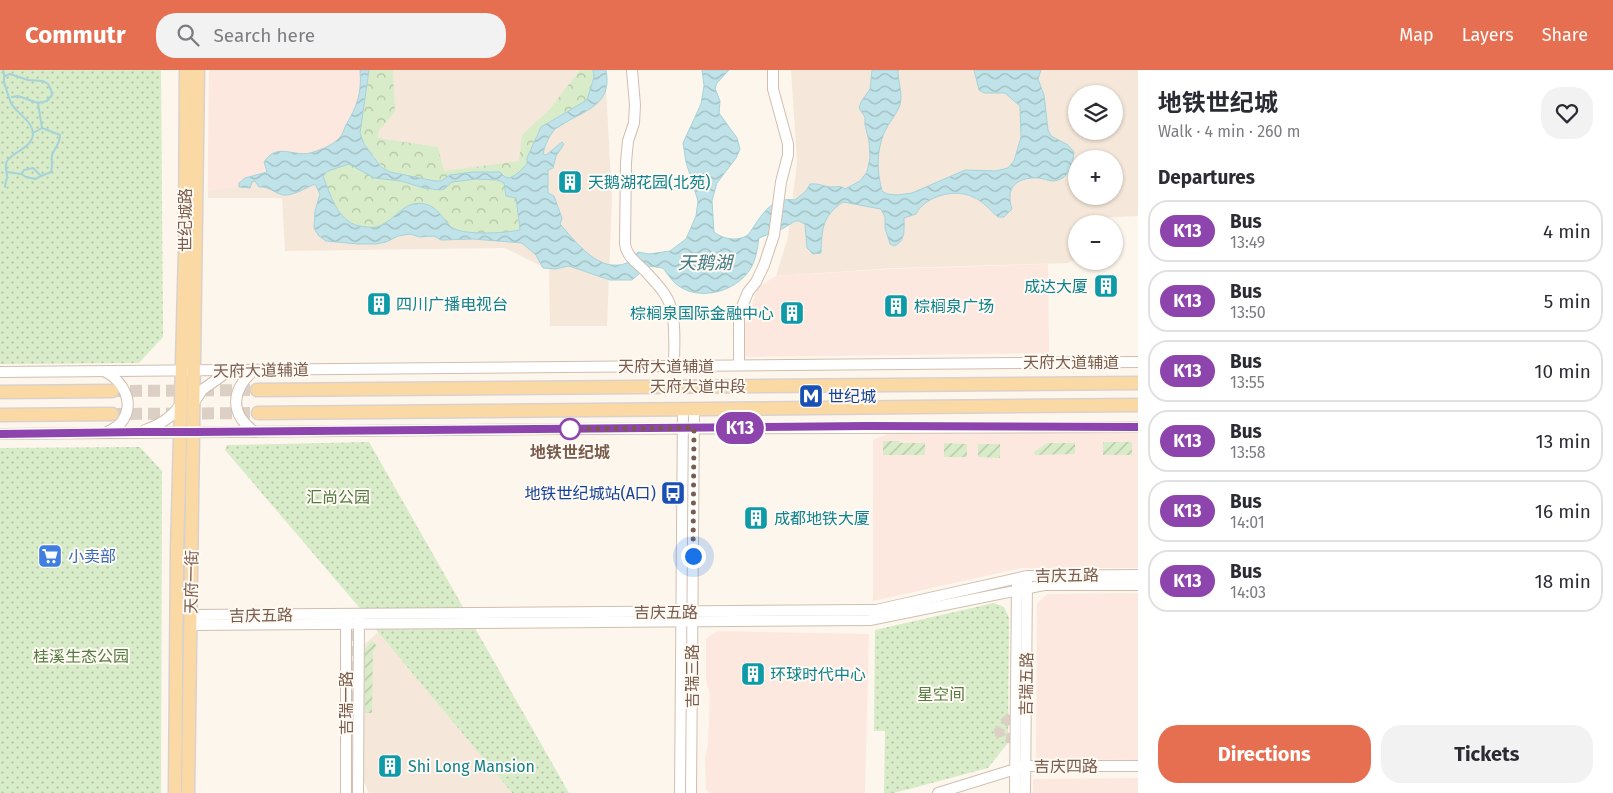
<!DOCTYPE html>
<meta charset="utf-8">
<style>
:root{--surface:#fff;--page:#f2f2f3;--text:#2b2b33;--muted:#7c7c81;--line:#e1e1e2;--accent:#e76f51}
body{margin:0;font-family:"Fira Sans","Noto Sans SC",sans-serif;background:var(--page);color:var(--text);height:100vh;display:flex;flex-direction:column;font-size:19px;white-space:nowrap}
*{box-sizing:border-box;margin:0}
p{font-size:16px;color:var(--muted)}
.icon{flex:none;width:28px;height:28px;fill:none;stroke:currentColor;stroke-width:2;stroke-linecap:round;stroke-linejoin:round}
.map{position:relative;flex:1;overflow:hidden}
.details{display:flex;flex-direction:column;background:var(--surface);width:475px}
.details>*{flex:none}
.badge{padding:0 10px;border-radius:16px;font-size:18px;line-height:32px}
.tools{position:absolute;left:1068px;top:15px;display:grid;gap:10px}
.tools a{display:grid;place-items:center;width:55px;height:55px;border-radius:50%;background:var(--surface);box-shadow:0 1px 4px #0004;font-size:25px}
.you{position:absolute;width:25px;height:25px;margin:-12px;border:4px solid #fff;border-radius:50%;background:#1a73e8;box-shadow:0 0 0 8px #1a73e833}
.map>.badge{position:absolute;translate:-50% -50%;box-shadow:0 0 0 2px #fff}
h2{padding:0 20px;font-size:19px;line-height:45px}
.round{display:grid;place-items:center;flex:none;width:52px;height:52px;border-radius:20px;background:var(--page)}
.overview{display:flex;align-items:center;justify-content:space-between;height:85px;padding:0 20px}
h1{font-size:24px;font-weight:700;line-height:38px}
.action{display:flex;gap:10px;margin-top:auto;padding:10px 20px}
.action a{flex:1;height:58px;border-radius:20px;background:var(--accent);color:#fff;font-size:20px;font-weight:700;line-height:58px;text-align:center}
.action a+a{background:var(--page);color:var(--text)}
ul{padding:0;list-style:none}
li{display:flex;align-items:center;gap:15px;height:62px;margin:0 10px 8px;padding:0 10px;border:2px solid var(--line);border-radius:20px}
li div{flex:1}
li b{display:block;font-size:19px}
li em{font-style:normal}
li .badge{min-width:55px;font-weight:700;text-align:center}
header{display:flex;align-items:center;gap:30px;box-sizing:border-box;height:70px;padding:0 25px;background:var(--accent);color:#fff}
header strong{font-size:24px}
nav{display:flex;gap:28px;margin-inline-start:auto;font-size:18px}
.search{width:350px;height:45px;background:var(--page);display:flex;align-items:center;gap:12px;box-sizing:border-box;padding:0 18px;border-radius:20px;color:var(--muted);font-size:19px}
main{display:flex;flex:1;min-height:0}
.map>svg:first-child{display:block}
</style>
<header>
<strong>Commutr</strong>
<div class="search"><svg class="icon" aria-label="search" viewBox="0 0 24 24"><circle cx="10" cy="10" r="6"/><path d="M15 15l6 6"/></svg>Search here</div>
<nav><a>Map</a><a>Layers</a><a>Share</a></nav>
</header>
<main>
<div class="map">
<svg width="1138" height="723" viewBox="0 0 1138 723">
<defs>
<pattern id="forest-crowns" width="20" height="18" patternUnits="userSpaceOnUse" patternTransform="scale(1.25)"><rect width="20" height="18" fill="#d8ecc9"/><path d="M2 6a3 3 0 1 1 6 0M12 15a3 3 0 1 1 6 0" fill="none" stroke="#b4c2a5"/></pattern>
<pattern id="park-dots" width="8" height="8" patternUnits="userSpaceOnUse" patternTransform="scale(1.25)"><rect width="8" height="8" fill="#d8ecc9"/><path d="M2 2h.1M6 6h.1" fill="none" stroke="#b4c2a5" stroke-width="1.8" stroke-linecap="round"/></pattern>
<pattern id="garden-furrows" width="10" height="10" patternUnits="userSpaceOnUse" patternTransform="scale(1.25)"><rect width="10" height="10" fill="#d8ecc9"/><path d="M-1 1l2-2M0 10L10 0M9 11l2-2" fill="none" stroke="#b4c2a5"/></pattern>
<pattern id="water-waves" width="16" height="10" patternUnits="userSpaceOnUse" patternTransform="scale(1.25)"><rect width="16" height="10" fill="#bfe3e8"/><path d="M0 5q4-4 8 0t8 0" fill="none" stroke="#a0bbbe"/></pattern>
</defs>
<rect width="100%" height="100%" fill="#fdf6ec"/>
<!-- residential -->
<g fill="#f5e8da" fill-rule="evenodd">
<path d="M209 0H605L612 128 607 256H550L549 200 505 178 285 181 282 128H208Z"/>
<path d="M791 0H1138V146L1099 148 1097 154H1076V189L1068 193 896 198 776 206 788 167 797 92ZM1076 24H1114V61H1076ZM1076 89H1114V126H1076Z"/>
<path d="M378 562 512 723H369L364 712V575Z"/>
</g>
<!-- commercial -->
<g fill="#fde8e0">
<path d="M209 0H360L361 13 359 28 341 66 331 75 304 84 286 81 267 102 245 108 239 113V117L208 121Z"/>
<path d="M1048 194 1049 283 745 287V255L758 217 776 206 892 199Z"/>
<path d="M1138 363V498H1021L873 531V370L887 364Z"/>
<path d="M1138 523V690L1036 689 1037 534 1047 524Z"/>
<path d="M717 561 869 564 865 723H710L706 720 705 688 708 675 710 624 706 611V569Z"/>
<path d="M1138 708V723H1033V709Z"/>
</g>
<!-- forest -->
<g fill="url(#forest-crowns)">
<path d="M369 0H393L395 42 379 60 378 68 438 77 444 101 519 91 522 65 548 41 580 0H593L594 6 587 30 546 53 537 64 534 75 529 83 527 94 518 103 510 108 450 105 441 111H430L385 100 364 74 360 63Z"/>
<path d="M349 94 374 108 401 111 424 118 440 120 444 119 452 112 476 109 497 110 504 113 516 128 518 152 520 160C505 163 463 166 451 157 443 150 438 138 425 135 406 130 399 145 385 153 379 157 374 158 367 157 338 156 332 128 323 106L328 101Z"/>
</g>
<!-- park -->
<g fill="url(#park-dots)">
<path d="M0 0H161L163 267 139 293 0 294Z"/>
<path d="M369 372 569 723H512L378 562 358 536 225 380 227 375Z"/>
<path d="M140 377 162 401 161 723H0V378Z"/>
<path d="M994 533 1004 537 1009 548 1008 673 988 698 894 723H884L885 661H874L875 560Z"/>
</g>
<!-- garden -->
<g fill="url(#garden-furrows)">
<path d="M883 371H899L900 373H925V385H883Z"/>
<rect x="1103" y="372" width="29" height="13"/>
<path d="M944 373 967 374V387H944Z"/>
<path d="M1047 373H1075V384L1035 385 1034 382Z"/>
<path d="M978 374H1000V388L978 387Z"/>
<path d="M372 571 377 576 373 581 372 643H365V578Z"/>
</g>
<!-- water -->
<path fill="url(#water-waves)" stroke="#a5d3da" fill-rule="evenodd" d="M360 0H369L360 63 364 74 381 97 390 102 435 111H441L450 105 472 102H500L505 107 510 108 518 103 527 94V88L541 57 587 30 594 7 593 0H606C612 31 592 38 568 51 564 54 559 56 555 59 549 66 545 75 543 84L546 85 562 72 564 74 556 86 553 98 548 100V123L554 126 562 148 560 154C576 172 599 204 627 193 632 191 635 185 638 182L649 184 670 181 686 169 696 146 698 131 686 92 683 73 701 34 704 16 702 0H729L717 13 715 18 720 31 719 43 737 68 740 79 736 88 717 113 712 130 714 162C723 169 737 172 748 165 761 147 770 126 795 130L806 121 810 114C820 113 824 117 832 117 838 117 840 115 845 119L860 111 867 102 870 88 869 71 865 55V47L859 38 861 32 870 19 872 0H898C898 12 903 24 900 35 896 46 888 53 884 63 876 83 877 101 882 121L887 124 897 125 912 123 965 100 995 101 1008 98 1014 91 1021 67 1020 36 1005 23H984L979 20 974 0H1041L1038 9 1044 25 1048 60 1051 66 1068 75 1074 82C1073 94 1069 110 1053 111 1048 111 1043 108 1038 108 1016 107 1005 118 1012 139L1004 147H998C990 140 983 131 973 127 955 118 925 126 916 144L904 148C904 159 906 171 894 176L890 174 885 158V147L881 139 843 132C822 146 822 159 821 183L813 184 807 178 805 154 799 151H795L784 158 759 168C757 180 756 191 749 201 735 221 703 230 682 218 674 214 668 205 663 198L648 196 632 210H610L569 196 555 199 543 198 536 185 522 173 473 169 441 170 434 166 420 167 410 164 398 166 386 172 376 174H358L326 171 319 166 314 158 315 141 320 124 315 114C305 118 294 126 283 125 274 123 269 116 259 117L255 111 252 112 250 118 239 117V113L245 108 267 102 264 92C277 72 293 87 310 83 321 80 334 75 341 66 343 63 344 59 346 55 357 36 362 23 360 0ZM349 94 374 108 401 111 424 118 440 120 444 119 452 112 476 109 497 110 504 113 506 126 516 128 520 160C505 163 463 166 451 157 443 149 438 137 425 134 406 130 399 145 385 153 379 157 374 158 367 157 338 156 332 128 323 106L328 101Z"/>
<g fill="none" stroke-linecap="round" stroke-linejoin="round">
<!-- stream -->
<g stroke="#a5d3da" stroke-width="2">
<path d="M3 0C5 5 4 6 4 11 4 13 10 31 11 33 16 43 33 51 33 64 32 78 14 81 7 91 4 96 7 101 7 106 7 110 5 113 5 117"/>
<path d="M5 6 10 4 28 10 43 11 48 14 51 20 52 25 47 31 38 33"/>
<path d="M12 27 18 26 38 33 42 58"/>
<path d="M33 63 42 58 60 65C60 74 55 77 52 85 51 91 53 97 51 102L41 106"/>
<path d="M7 102 21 104 26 107 36 109 41 106 33 98 24 100 21 104"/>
</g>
<!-- minor-tunnel -->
<g stroke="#dcd0c4" stroke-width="10" stroke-dasharray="10 5" stroke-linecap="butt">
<path d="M928 533 1023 513V515"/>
<path d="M739 546H775"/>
<path d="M432 548H470"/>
<path d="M1011 647 1003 654 999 661 1001 667 1021 670"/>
<path d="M351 661 352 549H355"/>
</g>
<!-- major-tunnel -->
<g stroke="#dcd0c4" stroke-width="12" stroke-dasharray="12 6" stroke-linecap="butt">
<path d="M112 321 257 320"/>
<path d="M112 344 258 343"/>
</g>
<defs>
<g id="minor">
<path d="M632 0 635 35 634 53 628 71 626 92 625 174C627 188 638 193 647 203 656 213 668 225 671 238 676 256 674 277 674 296"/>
<path d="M739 295V244L748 222 756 212 764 195 774 165 781 112 788 85V74L773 19V0"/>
<path d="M254 300C231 320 229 344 255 362"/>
<path d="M0 302 1138 292"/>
<path d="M106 302C122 311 135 331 123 350 120 356 113 359 107 362"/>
<path d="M193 334 202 320 230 300"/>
<path d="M145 360C161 354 171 348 181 334"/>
<path d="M0 364C379 361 759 356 1138 357"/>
<path d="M190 545 866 540H876L1027 506 1138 505"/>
<path d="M190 555 870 550 1044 515H1138"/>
<path d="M346 723V547"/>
<path d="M358 723 359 549"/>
<path d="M680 723 683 339"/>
<path d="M691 723 694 339"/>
<path d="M938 723 1025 696H1138"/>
<path d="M1015 723 1017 514"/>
<path d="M1025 723 1027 512"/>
</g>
<g id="major">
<path d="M257 320 1138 313"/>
<path d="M0 322 112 321"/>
<path d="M258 343 1138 335"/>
<path d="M0 345 112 344"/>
<path d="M175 723 177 480 185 180 186 0"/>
<path d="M188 723 198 0"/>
</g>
</defs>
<!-- minor casing -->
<use href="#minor" stroke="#d1beb0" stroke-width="12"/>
<!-- major casing -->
<use href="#major" stroke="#dad1cd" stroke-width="15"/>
<!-- minor -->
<use href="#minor" stroke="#fff" stroke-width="10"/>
<!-- major -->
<use href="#major" stroke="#fbd9a5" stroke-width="12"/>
</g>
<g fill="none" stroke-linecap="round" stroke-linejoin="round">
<defs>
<path id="line" d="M0 364 140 362H193L867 356 1138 357"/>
</defs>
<!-- line casing -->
<use href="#line" stroke="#fff" stroke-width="11"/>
<!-- line -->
<use href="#line" stroke="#8e44ad" stroke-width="8"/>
<!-- walk -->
<path stroke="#7a5c4d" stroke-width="5" stroke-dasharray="0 9" d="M570 359H566L694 358 693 486"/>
</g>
<!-- icons -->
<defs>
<symbol id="building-square" viewBox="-11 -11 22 22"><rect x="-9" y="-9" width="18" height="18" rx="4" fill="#0f9aa8" stroke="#fffaf3"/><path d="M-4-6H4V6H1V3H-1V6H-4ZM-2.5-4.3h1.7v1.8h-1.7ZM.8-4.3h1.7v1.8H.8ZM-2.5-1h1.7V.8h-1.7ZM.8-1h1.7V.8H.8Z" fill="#fff"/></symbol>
<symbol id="metro-square" viewBox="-11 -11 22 22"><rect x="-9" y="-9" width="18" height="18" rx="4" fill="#1a4fb4" stroke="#fffaf3"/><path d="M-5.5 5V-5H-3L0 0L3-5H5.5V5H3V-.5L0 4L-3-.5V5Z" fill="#fff"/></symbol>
<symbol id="bus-square" viewBox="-11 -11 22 22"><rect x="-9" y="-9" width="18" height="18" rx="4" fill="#1a4fb4" stroke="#fffaf3"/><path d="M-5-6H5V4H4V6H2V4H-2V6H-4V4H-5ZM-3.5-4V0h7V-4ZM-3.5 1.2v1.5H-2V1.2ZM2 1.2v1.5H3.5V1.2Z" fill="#fff"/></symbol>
<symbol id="supermarket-square" viewBox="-11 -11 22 22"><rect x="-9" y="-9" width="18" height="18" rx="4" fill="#3f7fe0" stroke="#fffaf3"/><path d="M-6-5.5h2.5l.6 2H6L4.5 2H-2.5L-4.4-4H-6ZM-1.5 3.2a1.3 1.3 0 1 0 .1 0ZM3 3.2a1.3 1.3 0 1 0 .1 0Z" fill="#fff"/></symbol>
</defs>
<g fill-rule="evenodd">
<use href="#building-square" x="556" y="98" width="28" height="28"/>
<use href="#building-square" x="1092" y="202" width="28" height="28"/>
<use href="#building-square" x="365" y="220" width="28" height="28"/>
<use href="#building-square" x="882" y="222" width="28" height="28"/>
<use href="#building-square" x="778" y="229" width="28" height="28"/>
<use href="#metro-square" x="797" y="312" width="28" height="28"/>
<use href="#bus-square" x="659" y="409" width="28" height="28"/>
<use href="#building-square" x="742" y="434" width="28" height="28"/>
<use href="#supermarket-square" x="36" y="472" width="28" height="28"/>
<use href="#building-square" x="739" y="590" width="28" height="28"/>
<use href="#building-square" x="376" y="682" width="28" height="28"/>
</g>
<!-- markers -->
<circle fill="#fff" stroke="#8e44ad" stroke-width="2.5" cx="570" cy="359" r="10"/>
<g text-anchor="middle" stroke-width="4" stroke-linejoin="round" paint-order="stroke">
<!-- culture labels -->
<g font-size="16" fill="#0d838f" stroke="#fffaf3" text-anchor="start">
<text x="588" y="118">天鹅湖花园(北苑)</text>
<text x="1088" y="222" text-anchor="end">成达大厦</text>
<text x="396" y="240">四川广播电视台</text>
<text x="914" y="242">棕榈泉广场</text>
<text x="774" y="249" text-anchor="end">棕榈泉国际金融中心</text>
<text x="774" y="454">成都地铁大厦</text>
<text x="770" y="610">环球时代中心</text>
<text x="408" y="702">Shi Long Mansion</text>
</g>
<!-- street labels -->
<g font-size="16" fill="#7a5c4d" stroke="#fffaf3">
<text transform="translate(185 150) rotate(-90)" y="6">世纪城路</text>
<text x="1071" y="298">天府大道辅道</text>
<text x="666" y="302">天府大道辅道</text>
<text transform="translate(261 300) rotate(-1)" y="6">天府大道辅道</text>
<text x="698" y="322">天府大道中段</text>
<text transform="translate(1067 505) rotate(-1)" y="6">吉庆五路</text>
<text transform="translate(191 512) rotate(-89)" y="6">天府一街</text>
<text x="666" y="548">吉庆五路</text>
<text transform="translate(261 545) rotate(-1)" y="6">吉庆五路</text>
<text transform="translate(692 606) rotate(-90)" y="6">吉瑞三路</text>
<text transform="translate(1026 614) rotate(-89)" y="6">吉瑞五路</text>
<text transform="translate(346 633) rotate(-90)" y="6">吉瑞一路</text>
<text x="1066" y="702">吉庆四路</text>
</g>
<!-- transit labels -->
<g font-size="16" fill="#164399" stroke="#fffaf3" text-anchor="start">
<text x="828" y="332">世纪城</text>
<text x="656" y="429" text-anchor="end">地铁世纪城站(A口)</text>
</g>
<!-- stop labels -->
<g font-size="16" font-weight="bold" fill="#7a5c4d" stroke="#fffaf3">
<text x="570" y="388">地铁世纪城</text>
</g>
<!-- park labels -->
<g font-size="16" fill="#537a41" stroke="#fffaf3">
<text x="338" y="433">汇尚公园</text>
<text x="81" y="592">桂溪生态公园</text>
<text x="941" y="630">星空间</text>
</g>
<!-- shop labels -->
<g font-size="16" fill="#366cbe" stroke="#fffaf3" text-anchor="start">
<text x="68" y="492">小卖部</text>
</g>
<!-- water labels -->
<g font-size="18" font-style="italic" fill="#437c86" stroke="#fffaf3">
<text x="705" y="199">天鹅湖</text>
</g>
</g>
</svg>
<div class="tools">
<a><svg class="icon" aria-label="layers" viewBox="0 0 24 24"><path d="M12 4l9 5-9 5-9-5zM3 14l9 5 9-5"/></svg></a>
<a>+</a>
<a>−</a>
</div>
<div class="you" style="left:693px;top:486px"></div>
<b class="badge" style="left:740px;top:358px;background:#8e44ad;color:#fff">K13</b>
</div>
<section class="details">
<div class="overview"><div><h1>地铁世纪城</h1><p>Walk · 4 min · 260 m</p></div><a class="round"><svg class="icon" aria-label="heart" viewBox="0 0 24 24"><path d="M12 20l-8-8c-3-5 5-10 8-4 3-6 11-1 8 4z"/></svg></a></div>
<h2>Departures</h2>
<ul>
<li><span class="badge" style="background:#8e44ad;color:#fff">K13</span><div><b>Bus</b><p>13:49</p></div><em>4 min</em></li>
<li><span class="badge" style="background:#8e44ad;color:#fff">K13</span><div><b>Bus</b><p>13:50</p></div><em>5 min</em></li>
<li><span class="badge" style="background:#8e44ad;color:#fff">K13</span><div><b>Bus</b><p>13:55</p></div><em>10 min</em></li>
<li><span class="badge" style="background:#8e44ad;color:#fff">K13</span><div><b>Bus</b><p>13:58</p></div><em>13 min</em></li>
<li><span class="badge" style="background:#8e44ad;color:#fff">K13</span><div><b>Bus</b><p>14:01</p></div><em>16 min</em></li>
<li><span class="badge" style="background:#8e44ad;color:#fff">K13</span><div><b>Bus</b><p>14:03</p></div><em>18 min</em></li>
</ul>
<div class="action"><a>Directions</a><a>Tickets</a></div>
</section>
</main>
